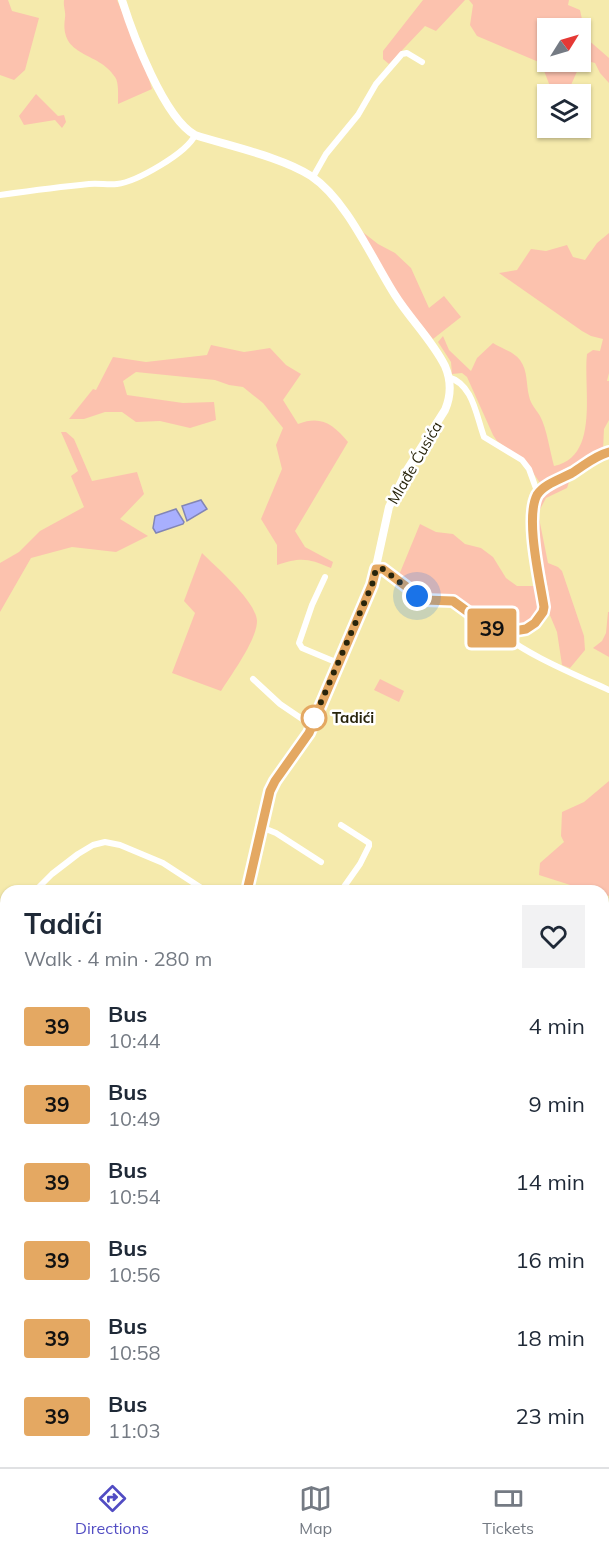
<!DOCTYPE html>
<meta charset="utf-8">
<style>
:root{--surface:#fff;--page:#f2f2f3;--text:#1f2937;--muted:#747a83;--line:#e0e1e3;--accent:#514cc3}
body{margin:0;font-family:Mulish,sans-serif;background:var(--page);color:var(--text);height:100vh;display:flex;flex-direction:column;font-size:22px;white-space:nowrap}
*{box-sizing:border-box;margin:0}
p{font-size:20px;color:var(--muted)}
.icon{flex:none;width:33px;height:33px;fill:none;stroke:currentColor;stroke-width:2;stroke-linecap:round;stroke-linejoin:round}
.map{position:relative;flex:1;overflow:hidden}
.side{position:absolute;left:0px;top:885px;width:609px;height:582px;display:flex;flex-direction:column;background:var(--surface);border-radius:18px 18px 0 0;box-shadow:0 2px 4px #0004}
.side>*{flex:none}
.badge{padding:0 12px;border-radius:4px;font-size:21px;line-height:39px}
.needle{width:39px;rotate:53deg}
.fabs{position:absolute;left:537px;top:18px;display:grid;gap:12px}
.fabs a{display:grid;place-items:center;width:54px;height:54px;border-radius:0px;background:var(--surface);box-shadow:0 2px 4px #0004;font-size:30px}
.you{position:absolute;width:30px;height:30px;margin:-15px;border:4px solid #fff;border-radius:50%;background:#1a73e8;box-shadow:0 0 0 9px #1a73e833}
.map>.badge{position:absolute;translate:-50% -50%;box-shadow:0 0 0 3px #fff}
.round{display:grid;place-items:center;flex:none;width:63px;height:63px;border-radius:0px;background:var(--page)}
.head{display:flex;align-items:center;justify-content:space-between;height:102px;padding:0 24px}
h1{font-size:28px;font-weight:700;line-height:45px}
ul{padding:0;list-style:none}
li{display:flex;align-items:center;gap:18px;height:78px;padding:0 24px}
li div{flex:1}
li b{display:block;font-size:22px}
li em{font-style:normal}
li .badge{min-width:66px;font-weight:700;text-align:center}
.menu{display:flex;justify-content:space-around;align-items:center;height:84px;border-top:2px solid var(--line);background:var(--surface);font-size:16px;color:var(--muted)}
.menu a{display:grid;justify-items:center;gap:3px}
.menu .on{color:var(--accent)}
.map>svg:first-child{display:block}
</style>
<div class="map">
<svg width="609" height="1467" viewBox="0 0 609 1467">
<rect width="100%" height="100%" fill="#f5eaac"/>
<!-- green -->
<g fill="#fcc2ae" fill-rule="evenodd">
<path d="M0 0H8L12 11 39 18 25 70 14 80 0 75Z"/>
<path d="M64 0H117L144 63 152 89 118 104C118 96 119 82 115 77 99 51 59 58 65 18 66 12 63 6 64 0Z"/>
<path d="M423 0H465L436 31 425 26 389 64 383 59V51Z"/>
<path d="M469 0H569L568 5 580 10 586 38 609 58V83L600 73 595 63 587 61 579 67 567 94H553L541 63 477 36 470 25 473 5ZM548 28H580V62H548Z"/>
<path d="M36 94 58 116 64 115 66 122 62 128 55 120 24 125 19 116Z"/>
<path d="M360 230 378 244 395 253 411 268 429 308 444 296 461 317 433 339 399 297Z"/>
<path d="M609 233V373L607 381H609V420L604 429 603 450 584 458 540 483 525 461 497 441 493 435 467 377 462 373 452 374 451 362 438 342 443 336 449 350 471 371 477 358 493 343C502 349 513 351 520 360 528 371 526 384 529 396 531 405 536 409 540 416 547 429 550 452 554 466 600 457 583 389 587 354L593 350 600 351 603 339 591 336 582 331 499 273 517 270 531 249 546 251 567 245 573 257 585 260 597 243Z"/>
<path d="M211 345 244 352 270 348 286 365 301 374 283 400 298 424C321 415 333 424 348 442L295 531 305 547 333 562 331 568C308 558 301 557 277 565V545L261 519 282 469 276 445 283 428 263 403 243 387 229 385 215 380 136 372 123 381 127 395 183 403 214 402 216 420 190 428 160 421 136 422 122 412H105L84 419H69L93 389 96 390 113 357 146 362 207 355Z"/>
<path d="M61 432H66L74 439 92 481 137 472 144 494 120 519 148 536 116 552 72 547 31 558 0 612V563L19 552 40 531 84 507 71 476 78 471Z"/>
<path d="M571 476 567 488 546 498 538 513 548 563 558 567 562 571 584 636 585 650 570 668 562 665 557 632 549 613V594L534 521 539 498 546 491Z"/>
<path d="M420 524 436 532 453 534 465 544 481 548 493 557 506 578 517 586H538L540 609 536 618 523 626 492 624 453 597 430 598 422 596 399 575Z"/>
<path d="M202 553C217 568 256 601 257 621 257 640 231 675 221 691L172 673 195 613 184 601Z"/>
<path d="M608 612H609V657L593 648 602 641 606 633Z"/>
<path d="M380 679 404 691 399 702 374 690Z"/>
<path d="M609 781V896L603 895V891H589L539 875 540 863 564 842 561 836 562 812 584 802Z"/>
<path d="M6 1085V1259L0 1269V1090Z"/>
<path d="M1 1386 6 1387V1461H128L120 1467H0Z"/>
<path d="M132 1461H255L254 1467H138Z"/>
</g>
<!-- water -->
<g fill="#a8affe" stroke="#8285b5" stroke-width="1.5">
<path d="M201 500 207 509 187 521 182 506Z"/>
<path d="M176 509 184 522 183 524 156 533 153 528 155 516Z"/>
</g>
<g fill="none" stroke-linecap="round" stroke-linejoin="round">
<!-- minor -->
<g stroke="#fff" stroke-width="6">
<path d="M313 177 326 154 358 115 376 84 402 54 407 53 422 62"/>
<path d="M0 195C29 191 59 187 89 184 98 183 108 185 117 184 136 182 187 153 195 135"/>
<path d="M448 377C473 384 476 415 484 437L522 460 529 469 538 494"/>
<path d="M376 569H383L417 596 424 600 453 601 486 625 494 629 514 631 526 629 535 623 543 612 544 607C540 581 525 518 537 495 544 484 561 479 572 473 585 465 594 456 609 452"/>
<path d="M325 577 312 605 299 643 302 648 338 663"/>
<path d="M499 629C512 649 585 679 609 690"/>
<path d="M253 679 280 704 311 725"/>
<path d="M261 827 276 833 321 862"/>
<path d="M35 891 52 874 78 854 93 845 105 842 120 845 163 863 206 891"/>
<path d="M341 891 360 864 369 846V843L341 825"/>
<path d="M3 928 6 943"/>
<path d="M603 949 609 951"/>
<path d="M603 1023 609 1039"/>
<path d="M0 1046H6"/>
<path d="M603 1126 609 1123"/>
<path d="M603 1222 609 1229"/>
<path d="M603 1432 609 1429"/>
<path d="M431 1467 437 1461"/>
</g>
<!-- tertiary -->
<g stroke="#fff" stroke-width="8">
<path d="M122 0C133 35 164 118 195 135 229 146 282 157 311 176 347 200 372 259 395 295 410 319 432 340 445 366 451 380 451 396 445 410L407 470 389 507 372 585 309 733 270 791 247 891"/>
<path d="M224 1467 227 1461"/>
</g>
</g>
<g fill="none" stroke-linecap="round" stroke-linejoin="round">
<defs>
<path id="line" d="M247 891 270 791 275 781 309 733 372 585 376 569H383L424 600 453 601 486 625 494 629 514 631 526 629 535 623 543 612 544 607C540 581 525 518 537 495 544 484 561 479 572 473 585 465 594 456 609 452"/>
</defs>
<!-- line casing -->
<use href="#line" stroke="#fff" stroke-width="14"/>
<!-- line -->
<use href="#line" stroke="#e4a862" stroke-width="9"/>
<!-- walk -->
<path stroke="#28240b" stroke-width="6" stroke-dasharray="0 10.8" d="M314 718 311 725 372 585 376 569H383L417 596"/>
</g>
<!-- markers -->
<circle fill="#fff" stroke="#e4a862" stroke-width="3" cx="314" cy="718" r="12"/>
<g text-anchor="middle" stroke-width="5" stroke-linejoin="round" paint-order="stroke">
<!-- street labels -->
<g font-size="15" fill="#28240b" stroke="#fff">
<text transform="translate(415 463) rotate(-60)" y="5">Mlađe Ćusića</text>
</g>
<!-- stop labels -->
<g font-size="15" font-weight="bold" fill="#28240b" stroke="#fff" text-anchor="start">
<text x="332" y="723">Tadići</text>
</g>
</g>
</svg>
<div class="fabs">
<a><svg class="needle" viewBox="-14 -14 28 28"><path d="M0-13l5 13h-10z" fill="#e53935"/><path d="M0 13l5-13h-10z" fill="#747a83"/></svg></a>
<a><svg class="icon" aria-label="layers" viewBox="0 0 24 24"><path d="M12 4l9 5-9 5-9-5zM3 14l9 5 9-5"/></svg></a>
</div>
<div class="you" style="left:417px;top:596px"></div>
<b class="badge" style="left:492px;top:628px;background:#e4a862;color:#111">39</b>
<section class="side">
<div class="head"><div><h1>Tadići</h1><p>Walk · 4 min · 280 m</p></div><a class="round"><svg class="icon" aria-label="heart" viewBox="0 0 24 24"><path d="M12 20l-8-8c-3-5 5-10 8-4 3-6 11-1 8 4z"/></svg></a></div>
<ul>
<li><span class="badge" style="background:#e4a862;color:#111">39</span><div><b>Bus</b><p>10:44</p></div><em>4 min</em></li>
<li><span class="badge" style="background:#e4a862;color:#111">39</span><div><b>Bus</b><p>10:49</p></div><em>9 min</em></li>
<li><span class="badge" style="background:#e4a862;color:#111">39</span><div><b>Bus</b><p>10:54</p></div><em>14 min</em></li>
<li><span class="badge" style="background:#e4a862;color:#111">39</span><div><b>Bus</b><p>10:56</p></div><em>16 min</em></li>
<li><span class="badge" style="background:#e4a862;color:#111">39</span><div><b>Bus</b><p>10:58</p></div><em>18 min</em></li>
<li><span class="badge" style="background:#e4a862;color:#111">39</span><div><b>Bus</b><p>11:03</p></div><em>23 min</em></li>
</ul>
</section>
</div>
<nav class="menu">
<a class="on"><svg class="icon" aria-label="directions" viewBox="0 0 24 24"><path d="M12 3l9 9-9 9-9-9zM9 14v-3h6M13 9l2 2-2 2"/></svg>Directions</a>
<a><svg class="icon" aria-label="map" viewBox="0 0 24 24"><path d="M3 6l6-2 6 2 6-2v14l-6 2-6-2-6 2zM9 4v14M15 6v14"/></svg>Map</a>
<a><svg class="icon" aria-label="tickets" viewBox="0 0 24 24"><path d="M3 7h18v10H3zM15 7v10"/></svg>Tickets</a>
</nav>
